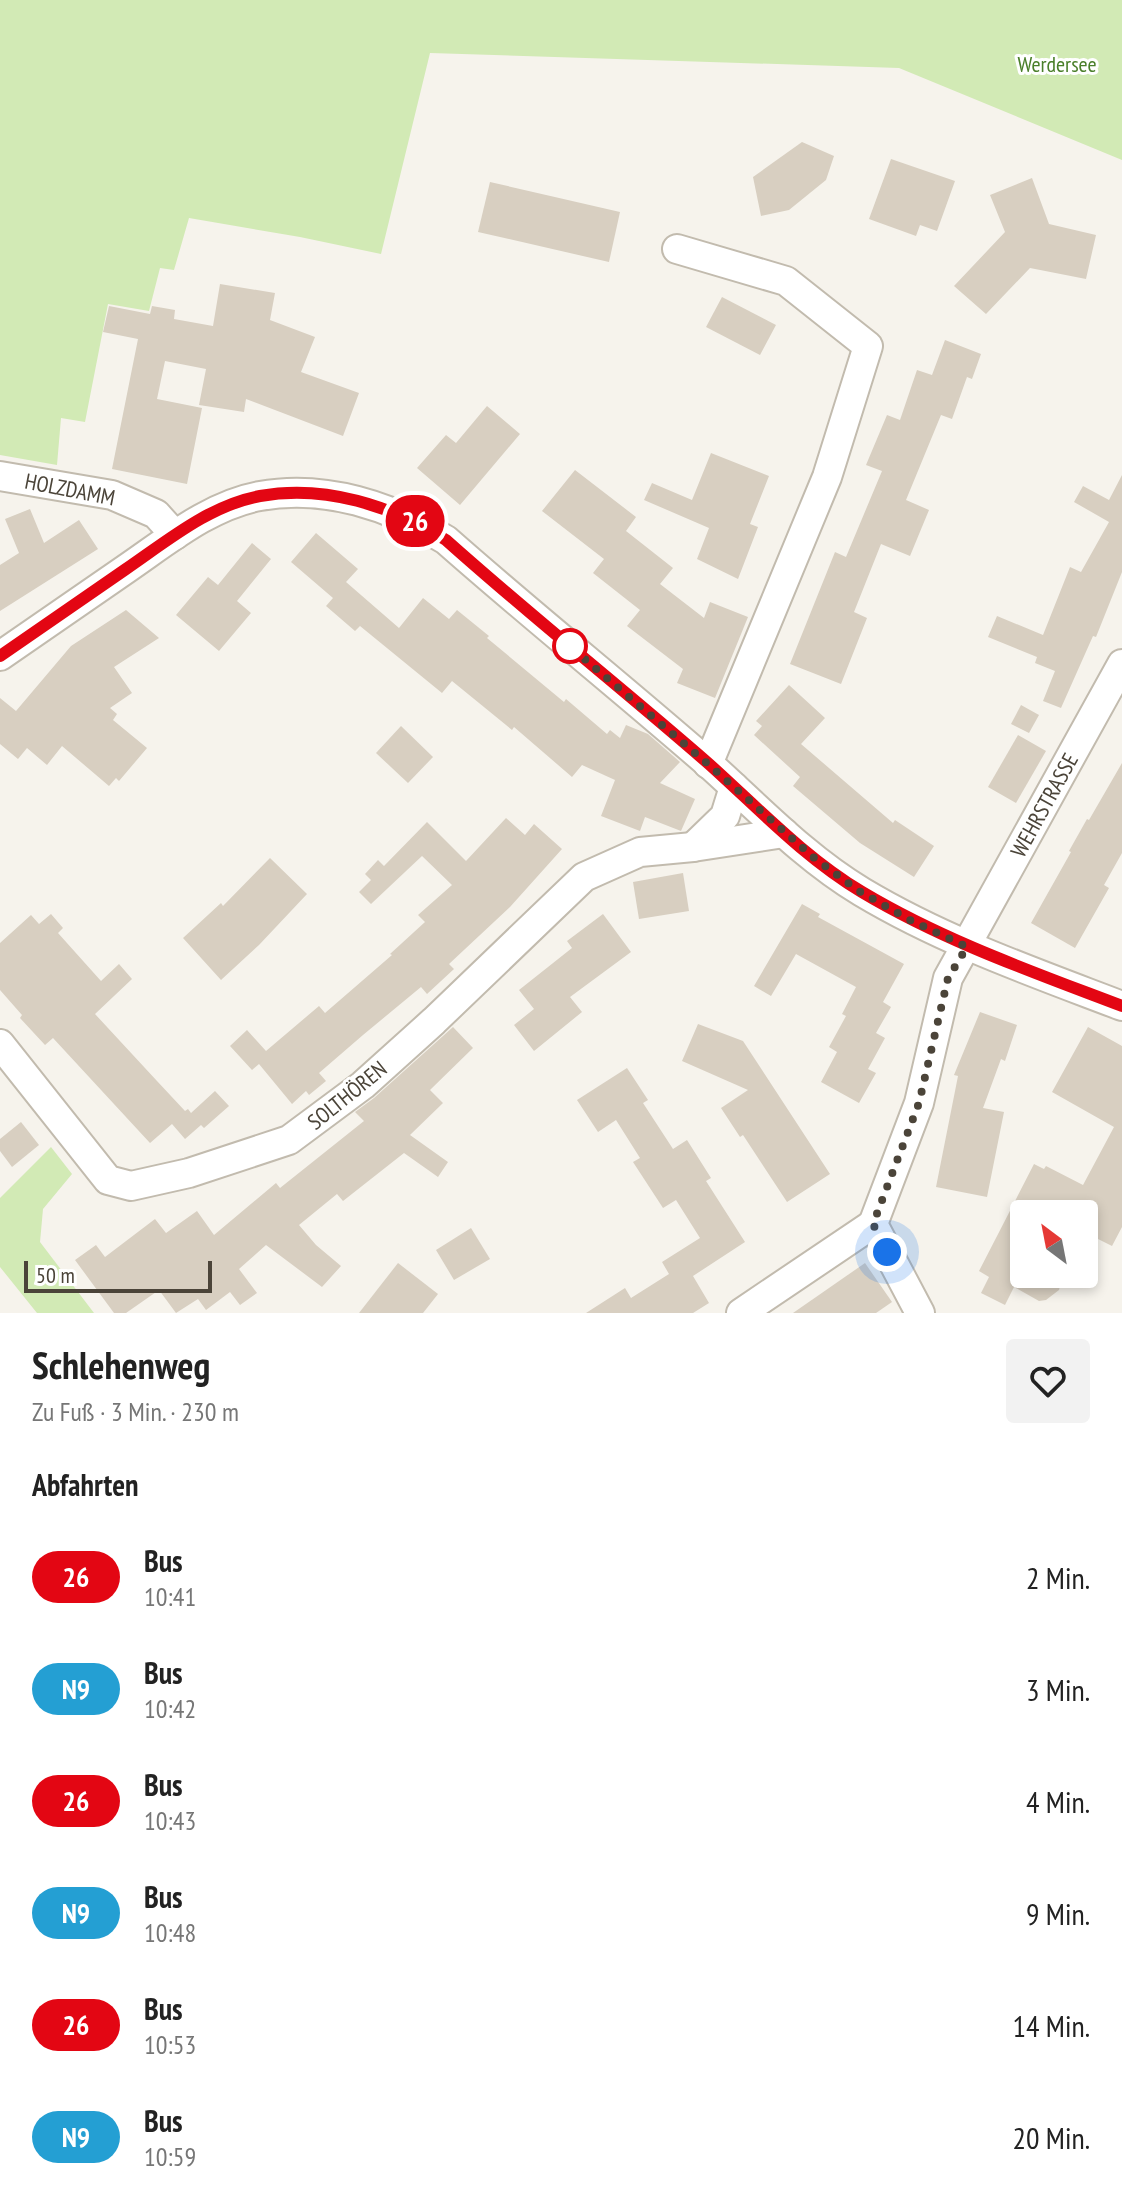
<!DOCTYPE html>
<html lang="de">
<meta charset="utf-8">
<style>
:root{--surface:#fff;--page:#f2f2f2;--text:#222;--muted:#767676}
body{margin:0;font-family:"PT Sans Narrow",sans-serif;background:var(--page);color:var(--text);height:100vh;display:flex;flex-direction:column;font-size:30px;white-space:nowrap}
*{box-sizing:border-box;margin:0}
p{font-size:26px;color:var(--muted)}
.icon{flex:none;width:44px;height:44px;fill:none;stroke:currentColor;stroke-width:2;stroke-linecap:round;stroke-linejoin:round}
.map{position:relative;height:1313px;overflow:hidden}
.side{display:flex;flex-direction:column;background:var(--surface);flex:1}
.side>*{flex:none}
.badge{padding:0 16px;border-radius:26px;font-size:28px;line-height:52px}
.needle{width:52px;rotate:328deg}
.buttons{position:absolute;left:1010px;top:1200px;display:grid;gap:16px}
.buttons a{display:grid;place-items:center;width:88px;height:88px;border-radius:8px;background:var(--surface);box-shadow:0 4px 12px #0003;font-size:40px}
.scale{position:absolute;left:24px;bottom:20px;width:188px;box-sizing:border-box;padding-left:8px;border:4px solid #4b4439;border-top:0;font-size:22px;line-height:28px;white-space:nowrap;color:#4b4439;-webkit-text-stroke:6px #fff;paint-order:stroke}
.you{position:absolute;width:40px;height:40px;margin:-20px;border:6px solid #fff;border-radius:50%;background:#1a73e8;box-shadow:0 0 0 12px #1a73e833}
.map>.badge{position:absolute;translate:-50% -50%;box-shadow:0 0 0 4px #fff}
h2{padding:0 32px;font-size:30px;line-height:72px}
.round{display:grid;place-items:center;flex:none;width:84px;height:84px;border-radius:8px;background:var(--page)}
.summary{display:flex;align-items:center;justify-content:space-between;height:136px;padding:0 32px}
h1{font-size:38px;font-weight:600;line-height:60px}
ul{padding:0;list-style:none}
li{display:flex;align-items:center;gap:24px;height:112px;padding:0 32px}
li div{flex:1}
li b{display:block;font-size:30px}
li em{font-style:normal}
li .badge{min-width:88px;font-weight:700;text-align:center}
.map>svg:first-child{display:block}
</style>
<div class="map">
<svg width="1122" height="1313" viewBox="0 0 1122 1313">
<rect width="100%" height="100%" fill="#f6f3ec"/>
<!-- green -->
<g fill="#d2eab5">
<path d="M0 0H1122V160L899 68 430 53 381 254 300 237 189 218 174 270 160 268 149 311 108 304 85 422 61 418 57 465 0 455Z"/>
<path d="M51 1147 72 1174 43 1209 40 1242 94 1313H37L0 1267V1198Z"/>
</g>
<!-- building -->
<g fill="#d8cfc1">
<path d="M802 142 834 156 826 180 789 210 761 216 753 177Z"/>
<path d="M891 159 955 181 937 231 920 225 916 236 869 219Z"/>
<path d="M1032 178 1049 224 1096 235 1086 279 1030 268 986 314 954 286 1005 232 990 195Z"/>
<path d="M490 182 620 212 609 262 478 232Z"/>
<path d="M220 284 275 293 270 320 315 337 301 372 359 393 343 436 246 399 244 412 199 405 206 369 165 361 157 399 202 408 187 484 112 469 138 339 103 332 109 306 150 314 152 306 175 310 174 319 213 326Z"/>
<path d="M722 297 776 325 760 355 706 327Z"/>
<path d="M945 340 981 354 972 379 967 377 952 419 941 415 906 500 929 510 910 556 881 544 854 612 867 618 841 684 790 664 835 552 846 557 882 471 866 465 887 415 900 420 917 370 932 375Z"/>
<path d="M487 406 520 434 460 505 417 468 446 435 456 443Z"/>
<path d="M711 453 769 476 750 524 758 527 738 579 697 559 709 528 644 500 652 483 692 500Z"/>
<path d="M575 470 636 517 626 531 673 568 660 584 704 618 710 602 748 617 715 698 677 683 683 669 627 626 640 610 593 573 604 559 542 511Z"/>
<path d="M1122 475V572L1096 637 1093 636 1061 708 1043 701 1055 671 1035 663 1037 657 988 637 997 616 1043 635 1070 567 1081 572 1109 522 1074 502 1083 486 1109 500Z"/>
<path d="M30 509 44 543 79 520 98 549 0 611V565L19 553 5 519Z"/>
<path d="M316 533 358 569 346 582 399 628 423 598 449 619 457 610 489 636 487 638 564 702 566 699 607 734 610 730 620 738 626 725 648 734 680 762 660 783 695 799 681 831 645 817 640 831 601 816 615 780 582 765 572 777 514 727 512 730 452 681 442 693 360 626 355 631 326 606 333 598 291 562Z"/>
<path d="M252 543 271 559 237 601 251 613 219 651 176 615 208 577 218 585Z"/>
<path d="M126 610 159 638 114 667 132 693 110 708 117 714 113 720 147 748 119 781 116 778 109 786 62 746 47 765 27 748 18 759 0 744V698L16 711 71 646Z"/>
<path d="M789 685 825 718 801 744 893 823 895 820 934 846 914 877 860 843 793 786 800 777 754 735 762 726 756 721Z"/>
<path d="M1021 705 1039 715 1029 733 1011 724Z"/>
<path d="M401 726 433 757 408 783 376 753Z"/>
<path d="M1018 735 1046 751 1016 803 988 787Z"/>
<path d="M1122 763V853L1104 885 1109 888 1075 948 1031 923 1071 852 1069 851 1087 819 1089 820Z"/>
<path d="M506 818 525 835 534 824 562 849 510 907 449 964 454 969 427 994 421 987 363 1035 319 1073 326 1081 309 1095 306 1091 292 1104 259 1064 252 1070 230 1046 247 1030 266 1051 319 1006 325 1013 392 955 390 954 425 922 418 915 452 885 422 856 371 904 359 892 371 880 365 874 378 860 384 866 427 822 466 861Z"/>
<path d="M270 858 307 894 259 945 221 980 183 938 221 903 223 906Z"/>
<path d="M683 873 689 911 639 919 633 882Z"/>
<path d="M802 904 820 914 818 917 904 964 883 1002 891 1007 876 1033 885 1038 868 1069 876 1073 859 1103 821 1082 837 1052 829 1047 846 1016 842 1014 856 987 796 954 771 996 754 986Z"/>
<path d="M51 914 63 928 58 933 101 981 119 964 132 979 95 1014 157 1081 185 1111 188 1109 191 1113 215 1091 229 1106 204 1128 201 1125 185 1139 172 1124 150 1143 53 1038 45 1045 20 1018 22 1015 0 990V943L31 915 39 924Z"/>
<path d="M603 914 631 952 570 997 582 1012 534 1051 514 1025 534 1009 519 990 572 948 567 941Z"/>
<path d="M980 1012 1017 1025 1005 1061 1001 1059 983 1108 1004 1112 987 1197 936 1187 958 1076 954 1075Z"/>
<path d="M698 1024 743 1041 830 1174 787 1202 743 1135 740 1137 721 1108 748 1090 682 1061Z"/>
<path d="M453 1027 473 1048 430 1090 443 1103 410 1135 448 1162 438 1177 404 1153 343 1201 337 1194 299 1225 316 1245 341 1266 322 1287 266 1245 239 1269 257 1293 240 1305 230 1292 206 1310 198 1299 176 1313 159 1290 126 1313H114L75 1260 96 1245 105 1257 155 1219 166 1233 197 1211 214 1235 276 1183 280 1188 364 1121 355 1112 374 1098Z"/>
<path d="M1088 1027 1122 1046V1227L1112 1246 1084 1232V1214H1024V1274H1063L1059 1290 1046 1300 1039 1301 1014 1287 1005 1305 981 1293 989 1277 979 1271 1034 1164 1044 1169 1046 1166 1083 1185 1114 1127 1052 1092Z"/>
<path d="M627 1068 648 1100 643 1103 673 1149 687 1140 711 1178 706 1181 745 1242 693 1276 709 1303 693 1313H586L625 1288 631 1298 669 1274 662 1262 700 1238 676 1200 663 1208 633 1162 640 1158 616 1120 598 1132 577 1100Z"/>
<path d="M21 1122 39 1145 12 1167 0 1151V1139Z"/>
<path d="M471 1228 490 1259 454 1280 436 1250Z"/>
<path d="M398 1263 438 1294 423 1313H359Z"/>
<path d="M865 1263 892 1302 876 1313H793Z"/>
</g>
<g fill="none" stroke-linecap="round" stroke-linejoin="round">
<defs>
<g id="minor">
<path d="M677 249 786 281 868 346 827 477 708 764"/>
<path d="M0 476 112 495 156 514 175 535"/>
<path d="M0 656C42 627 84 598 126 569 167 541 210 505 260 496 325 484 391 506 446 540 532 616 622 688 709 764 758 808 805 858 862 892 944 941 1033 972 1122 1006"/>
<path d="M693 847 725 816 734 787"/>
<path d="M0 1044 108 1180 131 1186 189 1173 289 1140 363 1085 434 1021 584 877 640 852 693 847 784 833"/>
<path d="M741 1313 873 1224"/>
<path d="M920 1313 873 1224 919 1103 948 978 1122 664"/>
</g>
</defs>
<!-- minor casing -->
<use href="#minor" stroke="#c2bbae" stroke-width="32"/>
<!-- minor -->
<use href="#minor" stroke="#fff" stroke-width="28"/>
</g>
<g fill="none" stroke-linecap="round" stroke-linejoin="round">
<defs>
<path id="line" d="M0 656C42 627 84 598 126 569 167 541 210 505 260 496 325 484 392 506 446 540 532 617 622 688 709 764 758 808 805 858 862 892 944 941 1033 972 1122 1006"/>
</defs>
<!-- line casing -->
<use href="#line" stroke="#fff" stroke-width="18"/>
<!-- line -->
<use href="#line" stroke="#e30613" stroke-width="12"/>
<!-- walk -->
<path stroke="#4b4439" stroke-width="8" stroke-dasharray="0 14.4" d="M570 646 561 639 708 764 813 857 859 891 910 920 967 947 948 978 919 1103 873 1224 887 1252"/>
</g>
<!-- markers -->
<circle fill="#fff" stroke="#e30613" stroke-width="4" cx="570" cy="646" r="16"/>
<g text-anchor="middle" stroke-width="6" stroke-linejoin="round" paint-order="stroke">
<!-- park labels -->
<g font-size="22" fill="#4a7f2a" stroke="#fff">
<text x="1057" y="72">Werdersee</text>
</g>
<!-- street labels -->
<g font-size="22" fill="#4b4439" stroke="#fff">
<text transform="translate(70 489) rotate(11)" y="8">HOLZDAMM</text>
<text transform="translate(1044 805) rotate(-61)" y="8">WEHRSTRASSE</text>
<text transform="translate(347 1095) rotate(-39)" y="8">SOLTHÖREN</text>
</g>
</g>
</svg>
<div class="buttons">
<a><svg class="needle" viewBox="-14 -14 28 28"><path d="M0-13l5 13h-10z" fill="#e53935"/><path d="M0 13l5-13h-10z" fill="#767676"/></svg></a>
</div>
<div class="scale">50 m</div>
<div class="you" style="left:887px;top:1252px"></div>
<b class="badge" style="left:415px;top:521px;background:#e30613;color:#fff">26</b>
</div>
<section class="side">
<div class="summary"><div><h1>Schlehenweg</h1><p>Zu Fuß · 3 Min. · 230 m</p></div><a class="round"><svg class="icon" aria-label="heart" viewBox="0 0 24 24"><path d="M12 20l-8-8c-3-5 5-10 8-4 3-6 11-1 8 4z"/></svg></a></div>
<h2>Abfahrten</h2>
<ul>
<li><span class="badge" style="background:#e30613;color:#fff">26</span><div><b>Bus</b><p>10:41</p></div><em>2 Min.</em></li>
<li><span class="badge" style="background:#249fd3;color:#fff">N9</span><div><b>Bus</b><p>10:42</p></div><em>3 Min.</em></li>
<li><span class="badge" style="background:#e30613;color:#fff">26</span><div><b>Bus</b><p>10:43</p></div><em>4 Min.</em></li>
<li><span class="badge" style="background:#249fd3;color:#fff">N9</span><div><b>Bus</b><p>10:48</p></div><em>9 Min.</em></li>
<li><span class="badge" style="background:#e30613;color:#fff">26</span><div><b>Bus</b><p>10:53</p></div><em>14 Min.</em></li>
<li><span class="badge" style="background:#249fd3;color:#fff">N9</span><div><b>Bus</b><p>10:59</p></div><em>20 Min.</em></li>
</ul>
</section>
